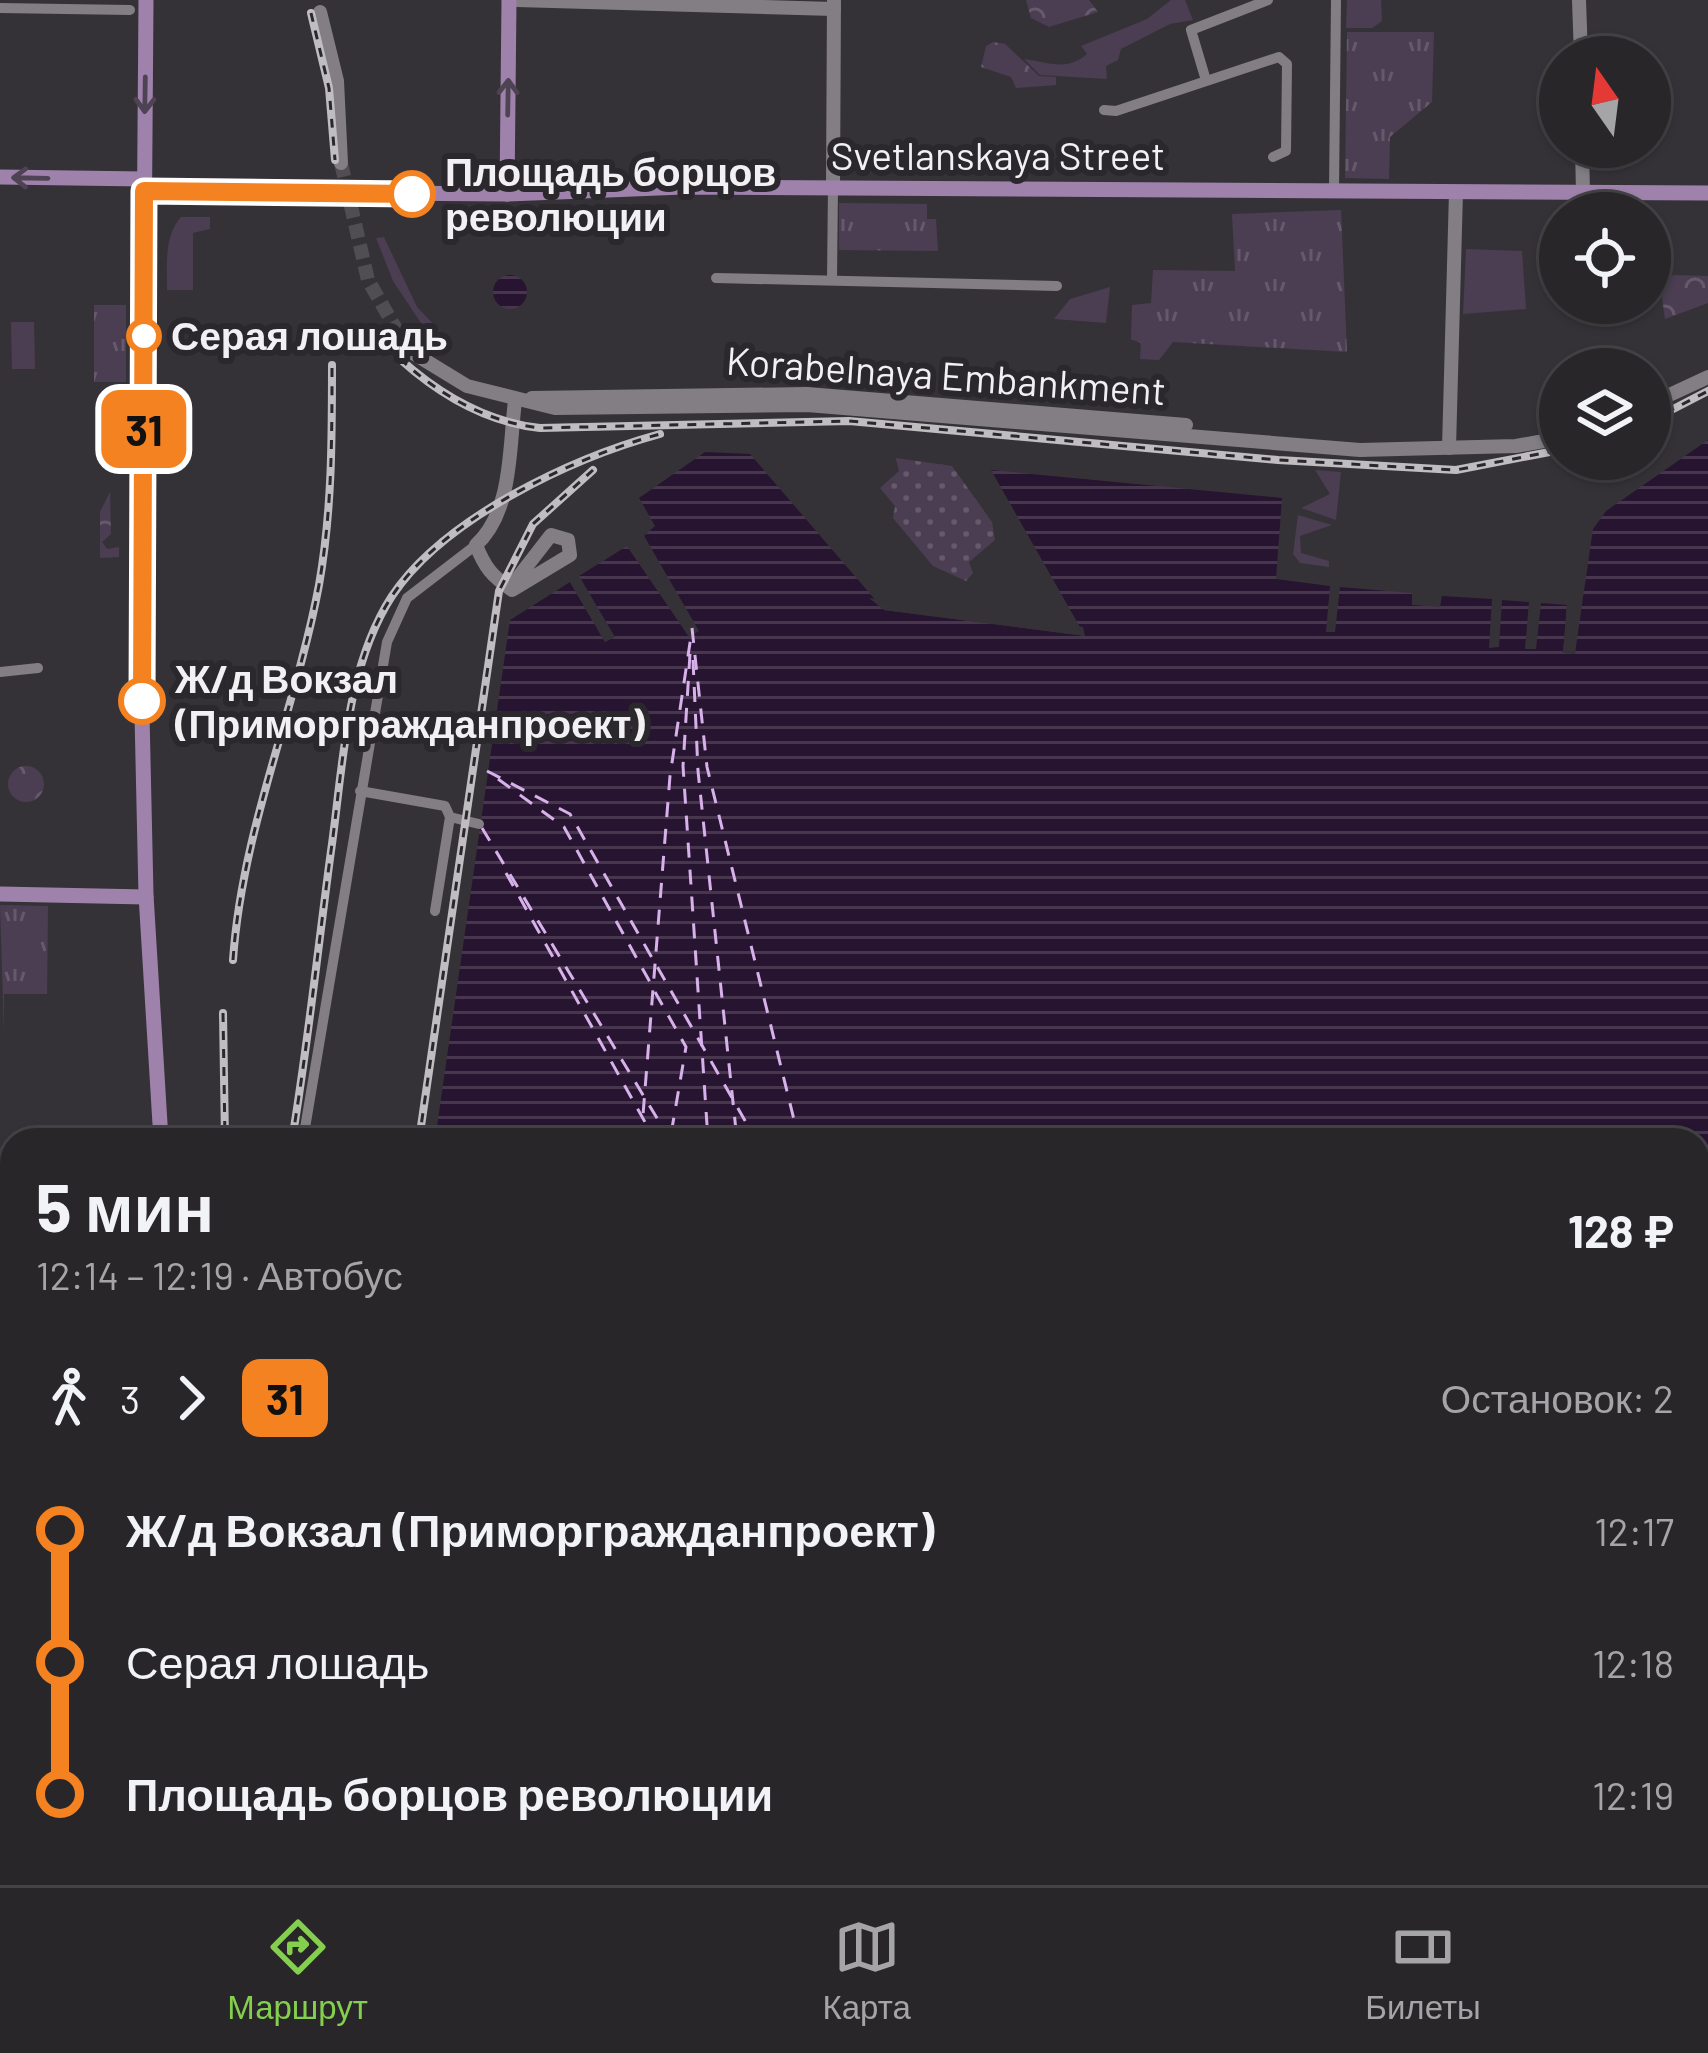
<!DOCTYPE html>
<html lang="ru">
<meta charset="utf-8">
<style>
:root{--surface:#282629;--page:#343235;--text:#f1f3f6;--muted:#a5a5a8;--line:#444346;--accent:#84d04e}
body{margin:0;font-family:Barlow,sans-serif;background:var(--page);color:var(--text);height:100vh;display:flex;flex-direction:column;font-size:45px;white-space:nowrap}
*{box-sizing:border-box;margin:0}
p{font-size:39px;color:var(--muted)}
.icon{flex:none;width:66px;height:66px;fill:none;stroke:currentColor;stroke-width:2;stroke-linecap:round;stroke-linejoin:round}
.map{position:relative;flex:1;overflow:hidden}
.panel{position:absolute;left:0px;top:1128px;width:1710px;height:759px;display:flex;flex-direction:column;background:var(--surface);border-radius:36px 36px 0 0;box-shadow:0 3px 9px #0004,0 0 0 3px var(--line)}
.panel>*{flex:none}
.badge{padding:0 24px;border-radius:18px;font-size:42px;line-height:78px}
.needle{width:78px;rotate:346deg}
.tools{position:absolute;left:1539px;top:36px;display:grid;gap:24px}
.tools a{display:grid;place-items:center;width:132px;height:132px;border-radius:50%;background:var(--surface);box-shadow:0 3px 9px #0004,0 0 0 3px var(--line);font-size:60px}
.map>.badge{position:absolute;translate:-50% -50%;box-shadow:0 0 0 6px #fff}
.legs{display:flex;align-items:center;gap:18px;height:132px;padding:0 36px;font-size:39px}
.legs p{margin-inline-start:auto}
.head{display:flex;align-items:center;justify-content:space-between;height:204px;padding:0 36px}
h1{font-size:66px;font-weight:700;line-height:90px}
ul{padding:0 36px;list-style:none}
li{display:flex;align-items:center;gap:42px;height:132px;font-size:45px}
li i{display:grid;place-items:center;width:18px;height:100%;margin:0 15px;background:currentColor}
li i::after{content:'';width:30px;height:30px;margin:-15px;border:9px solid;border-radius:50%;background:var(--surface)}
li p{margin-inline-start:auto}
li:first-child i{background:linear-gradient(#0000 50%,currentColor 0)}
li:last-child i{background:linear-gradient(currentColor 50%,#0000 0)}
.menu{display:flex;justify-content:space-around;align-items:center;height:168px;border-top:3px solid var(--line);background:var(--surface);font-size:33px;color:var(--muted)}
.menu a{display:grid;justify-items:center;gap:6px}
.menu .selected{color:var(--accent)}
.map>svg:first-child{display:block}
</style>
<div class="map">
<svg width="1708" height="1885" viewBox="0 0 1708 1885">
<defs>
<pattern id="forest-crowns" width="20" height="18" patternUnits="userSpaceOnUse" patternTransform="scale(3)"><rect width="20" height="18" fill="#4b3d52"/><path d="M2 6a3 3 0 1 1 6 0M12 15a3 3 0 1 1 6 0" fill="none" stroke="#65596b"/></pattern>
<pattern id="park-tufts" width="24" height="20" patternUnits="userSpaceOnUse" patternTransform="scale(3)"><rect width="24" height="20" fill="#4b3d52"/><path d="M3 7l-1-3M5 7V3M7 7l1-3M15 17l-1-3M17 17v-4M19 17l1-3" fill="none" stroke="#65596b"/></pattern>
<pattern id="garden-dots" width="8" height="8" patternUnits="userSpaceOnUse" patternTransform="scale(3)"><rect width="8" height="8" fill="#4b3d52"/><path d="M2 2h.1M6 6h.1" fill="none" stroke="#65596b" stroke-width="1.8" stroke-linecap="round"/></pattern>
<pattern id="water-rules" width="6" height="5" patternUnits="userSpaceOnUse" patternTransform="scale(3)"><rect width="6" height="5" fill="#271430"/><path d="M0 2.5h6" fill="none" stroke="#47364e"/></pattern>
</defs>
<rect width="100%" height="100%" fill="#353237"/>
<!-- grass -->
<g fill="#4b3d52">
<path d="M1171 0H1185L1193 20 1170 24 1121 49 1118 60 1106 66 1107 79 1040 75 1024 59C1047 62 1067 72 1087 54L1081 46 1147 19Z"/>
<path d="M210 217V229L193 233V290H167C167 264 164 236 181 217Z"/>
<path d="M384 237 417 307 438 329 429 335 393 281 376 238Z"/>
<path d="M1466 249 1522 251 1526 309 1463 314Z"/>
<path d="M1110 287 1106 323 1054 319 1070 299Z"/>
<path d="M966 386 1053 393 1052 401 965 393Z"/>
<path d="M1315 470 1341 472 1336 520 1301 508 1330 494Z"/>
<path d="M1298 515 1332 525 1300 536 1301 553 1329 561V567L1300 563 1293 554Z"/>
</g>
<!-- forest -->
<g fill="url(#forest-crowns)">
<path d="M1026 0H1089L1098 12 1049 27 1031 18Z"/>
<path d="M1347 0H1381L1382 21 1372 28H1346Z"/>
<path d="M993 42 1005 44 1039 76 1056 77V85L1016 88 1011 77 981 67 986 46Z"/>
<path d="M1673 275 1708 276V303L1665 319 1660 283Z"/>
<path d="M110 492 111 534 102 542 107 549 119 547V557L100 558V512Z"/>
<circle cx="26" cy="784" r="18"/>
</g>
<!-- park -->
<g fill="url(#park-tufts)">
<path d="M1347 32H1434L1432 102 1390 137 1389 179 1345 178Z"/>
<path d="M839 203 927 204V219H936L938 251 839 250Z"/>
<path d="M1341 210 1347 352 1173 342 1159 360 1140 359 1141 343 1131 339 1132 305 1151 303 1153 270 1235 271 1232 214Z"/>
<rect x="94" y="305" width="32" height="77"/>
<path d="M11 322H34L35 369H12Z"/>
<path d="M0 905 48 906 47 994H4V1033Z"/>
</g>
<!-- garden -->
<path fill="url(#garden-dots)" d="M896 458 952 466 992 522 995 540 969 562 973 573 966 581 933 566 893 518 895 506 880 488 899 471Z"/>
<!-- water -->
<g fill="url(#water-rules)">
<circle cx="510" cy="292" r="17"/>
<path d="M1708 440V1479L1698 1480V1140H435L510 620 570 582 605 642 614 637 579 576 627 546 690 636 698 631 644 536 655 526 639 498 705 452 750 454 884 610 1085 636 991 470 1282 498 1276 579 1330 586 1326 632H1335L1340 587 1412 593V605L1440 607 1442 596 1492 599 1489 648 1499 647 1502 600 1529 602 1525 649H1536L1541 603 1567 605 1563 653H1575L1593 529 1606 511Z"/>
<path d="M158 1875H1298L1290 1885H154Z"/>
</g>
<!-- pier -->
<g fill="#353237">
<path d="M644 536 699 631 689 637 627 546 632 543 663 585 665 579 639 539Z"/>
<path d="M579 576 615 637 605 642 570 582Z"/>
<path d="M869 598 1079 631 1076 626 1083 627 1085 636 884 610Z"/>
<path d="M1567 605 1578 607 1575 654 1563 653Z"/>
</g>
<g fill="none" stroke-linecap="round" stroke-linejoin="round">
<!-- ferry -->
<g stroke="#d7b1ea" stroke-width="3" stroke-dasharray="15 12" stroke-linecap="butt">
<path d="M692 628 707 767 799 1140"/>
<path d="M690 654 683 766 708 1140"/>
<path d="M693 660 698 771 737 1140"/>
<path d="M487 771 570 814 756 1140"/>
<path d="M498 779 564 827 651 984"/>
<path d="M482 828 669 1138"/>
<path d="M506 873 655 1140"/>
<path d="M655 992 686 1047 670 1140"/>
<path d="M641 1140 670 776 691 636"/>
<path d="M518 1885 519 1875"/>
<path d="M547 1885 548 1875"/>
<path d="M561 1885 563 1875"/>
<path d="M575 1885 577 1875"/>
<path d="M600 1885 601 1875"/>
<path d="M632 1885 634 1875"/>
<path d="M667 1885 669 1875"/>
<path d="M700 1885 701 1875"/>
</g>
<!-- secondary-tunnel -->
<path stroke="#514e53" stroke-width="14" stroke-dasharray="14 7" stroke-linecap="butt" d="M341 163 368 280 408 350"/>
<!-- street -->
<g stroke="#827e84" stroke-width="10">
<path d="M0 8 130 10"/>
<path d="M1205 77 1191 30 1268 0"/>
<path d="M1104 110 1116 111 1279 57 1287 64 1286 151 1273 157"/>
<path d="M1334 191 1336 0"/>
<path d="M716 278 1057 286"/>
<path d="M832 280 833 187"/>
<path d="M0 672 38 668"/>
<path d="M360 791 445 806 450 817 435 911"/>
<path d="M450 817 479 824"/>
<path d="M303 1140 387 642 407 598 476 545"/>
<path d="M0 1875 12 1858"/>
</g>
<!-- secondary -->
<g stroke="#827e84" stroke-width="14">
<path d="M517 0 834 9"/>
<path d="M1579 0 1581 57"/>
<path d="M320 12 337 81 341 163"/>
<path d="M1582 147 1583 193"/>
<path d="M833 187 834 0"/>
<path d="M408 350 467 386 555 408 807 405 1360 450 1516 446 1560 438"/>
<path d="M532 398 807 394 1186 425"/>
<path d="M1650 404 1708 377"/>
<path d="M1449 448 1456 192"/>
<path d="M504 584 516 580 551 535 568 540 570 555 512 590C492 576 485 568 476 545 513 511 509 447 515 401"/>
</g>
<!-- primary -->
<g stroke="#9f82ac" stroke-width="15">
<path d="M146 0 141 669 146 895 161 1140"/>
<path d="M0 177 144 179"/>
<path d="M144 191 507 194 683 187 1708 193"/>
<path d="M507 194 509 0"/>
<path d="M0 894 146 897"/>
<path d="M0 1732 12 1713"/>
</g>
<defs>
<g id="rail">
<path d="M311 13 329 88 335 160"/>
<path d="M400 359C440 395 486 422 540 428L849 421 1278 460 1456 470 1560 450"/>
<path d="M1650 421 1708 391"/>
<path d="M233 960C242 829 295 712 319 585 332 511 332 440 332 365"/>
<path d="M223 1013 225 1140"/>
<path d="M292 1140C308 1044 318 947 331 851 343 769 345 668 392 596 444 518 572 458 660 434"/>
<path d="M419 1140 499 591 533 524 593 470"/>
<path d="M0 1799 12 1781"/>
<path d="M1702 1885 1708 1875"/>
</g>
</defs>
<!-- rail casing -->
<use href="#rail" stroke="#bfbdc0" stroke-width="8"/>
<!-- rail -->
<use href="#rail" stroke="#2b282d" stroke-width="3" stroke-dasharray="9" stroke-linecap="butt"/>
</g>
<!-- one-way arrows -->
<defs><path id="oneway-shaft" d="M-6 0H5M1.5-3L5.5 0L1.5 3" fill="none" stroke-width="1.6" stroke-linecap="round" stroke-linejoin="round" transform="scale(3)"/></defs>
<g stroke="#4e4353">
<use href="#oneway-shaft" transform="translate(145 95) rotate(91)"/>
<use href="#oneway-shaft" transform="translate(508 97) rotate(-89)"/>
<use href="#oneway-shaft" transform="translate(30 178) rotate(-179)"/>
</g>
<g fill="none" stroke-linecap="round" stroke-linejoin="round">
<defs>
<path id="line-1" d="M142 701 144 191 412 194"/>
</defs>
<!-- line-1 casing -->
<use href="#line-1" stroke="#fff" stroke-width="27"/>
<!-- line-1 -->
<use href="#line-1" stroke="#f58220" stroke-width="18"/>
</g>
<!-- markers -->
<g fill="#fff" stroke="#f58220" stroke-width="6">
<circle cx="412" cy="194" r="21"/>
<circle cx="144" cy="336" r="15"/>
<circle cx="142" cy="701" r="21"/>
</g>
<g text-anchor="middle" stroke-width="12" stroke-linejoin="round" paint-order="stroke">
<!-- street labels -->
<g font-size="39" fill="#f2f0f3" stroke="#2b282d">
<text x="998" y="170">Svetlanskaya Street</text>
<text transform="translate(946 376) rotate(4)" y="14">Korabelnaya Embankment</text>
</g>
<!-- stop labels -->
<g font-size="39" font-weight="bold" fill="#f2f0f3" stroke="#2b282d" text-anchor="start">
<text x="445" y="186">Площадь борцов<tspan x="445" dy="45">революции</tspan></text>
<text x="171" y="350">Серая лошадь</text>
<text x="175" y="693">Ж/д Вокзал<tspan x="175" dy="45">(Приморгражданпроект)</tspan></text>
</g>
</g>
</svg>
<div class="tools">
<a><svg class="needle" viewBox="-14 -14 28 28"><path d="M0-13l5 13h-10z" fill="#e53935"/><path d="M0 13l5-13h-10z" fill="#a5a5a8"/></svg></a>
<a><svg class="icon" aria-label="locate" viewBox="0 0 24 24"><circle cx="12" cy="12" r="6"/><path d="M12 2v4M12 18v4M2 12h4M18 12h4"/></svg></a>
<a><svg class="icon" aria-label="layers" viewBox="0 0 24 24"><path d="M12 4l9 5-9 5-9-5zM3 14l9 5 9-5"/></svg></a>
</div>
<b class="badge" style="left:144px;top:429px;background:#f58220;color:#111">31</b>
<section class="panel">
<div class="head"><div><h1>5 мин</h1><p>12:14 – 12:19 · Автобус</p></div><b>128 ₽</b></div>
<div class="legs"><svg class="icon" aria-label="walk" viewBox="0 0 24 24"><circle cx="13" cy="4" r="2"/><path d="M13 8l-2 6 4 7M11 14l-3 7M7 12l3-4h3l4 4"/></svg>3<svg class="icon" aria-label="forward" viewBox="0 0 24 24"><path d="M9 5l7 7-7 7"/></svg><b class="badge" style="background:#f58220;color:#111">31</b><p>Остановок: 2</p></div>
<ul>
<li><i style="color:#f58220"></i><b>Ж/д Вокзал (Приморгражданпроект)</b><p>12:17</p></li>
<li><i style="color:#f58220"></i><span>Серая лошадь</span><p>12:18</p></li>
<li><i style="color:#f58220"></i><b>Площадь борцов революции</b><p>12:19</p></li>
</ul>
</section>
</div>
<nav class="menu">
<a class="selected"><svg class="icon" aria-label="directions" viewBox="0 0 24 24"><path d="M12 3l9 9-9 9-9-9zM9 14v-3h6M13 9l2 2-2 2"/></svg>Маршрут</a>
<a><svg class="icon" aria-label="map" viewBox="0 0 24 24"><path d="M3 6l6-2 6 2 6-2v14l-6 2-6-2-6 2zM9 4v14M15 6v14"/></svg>Карта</a>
<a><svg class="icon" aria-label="tickets" viewBox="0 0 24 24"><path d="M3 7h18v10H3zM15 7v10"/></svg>Билеты</a>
</nav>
